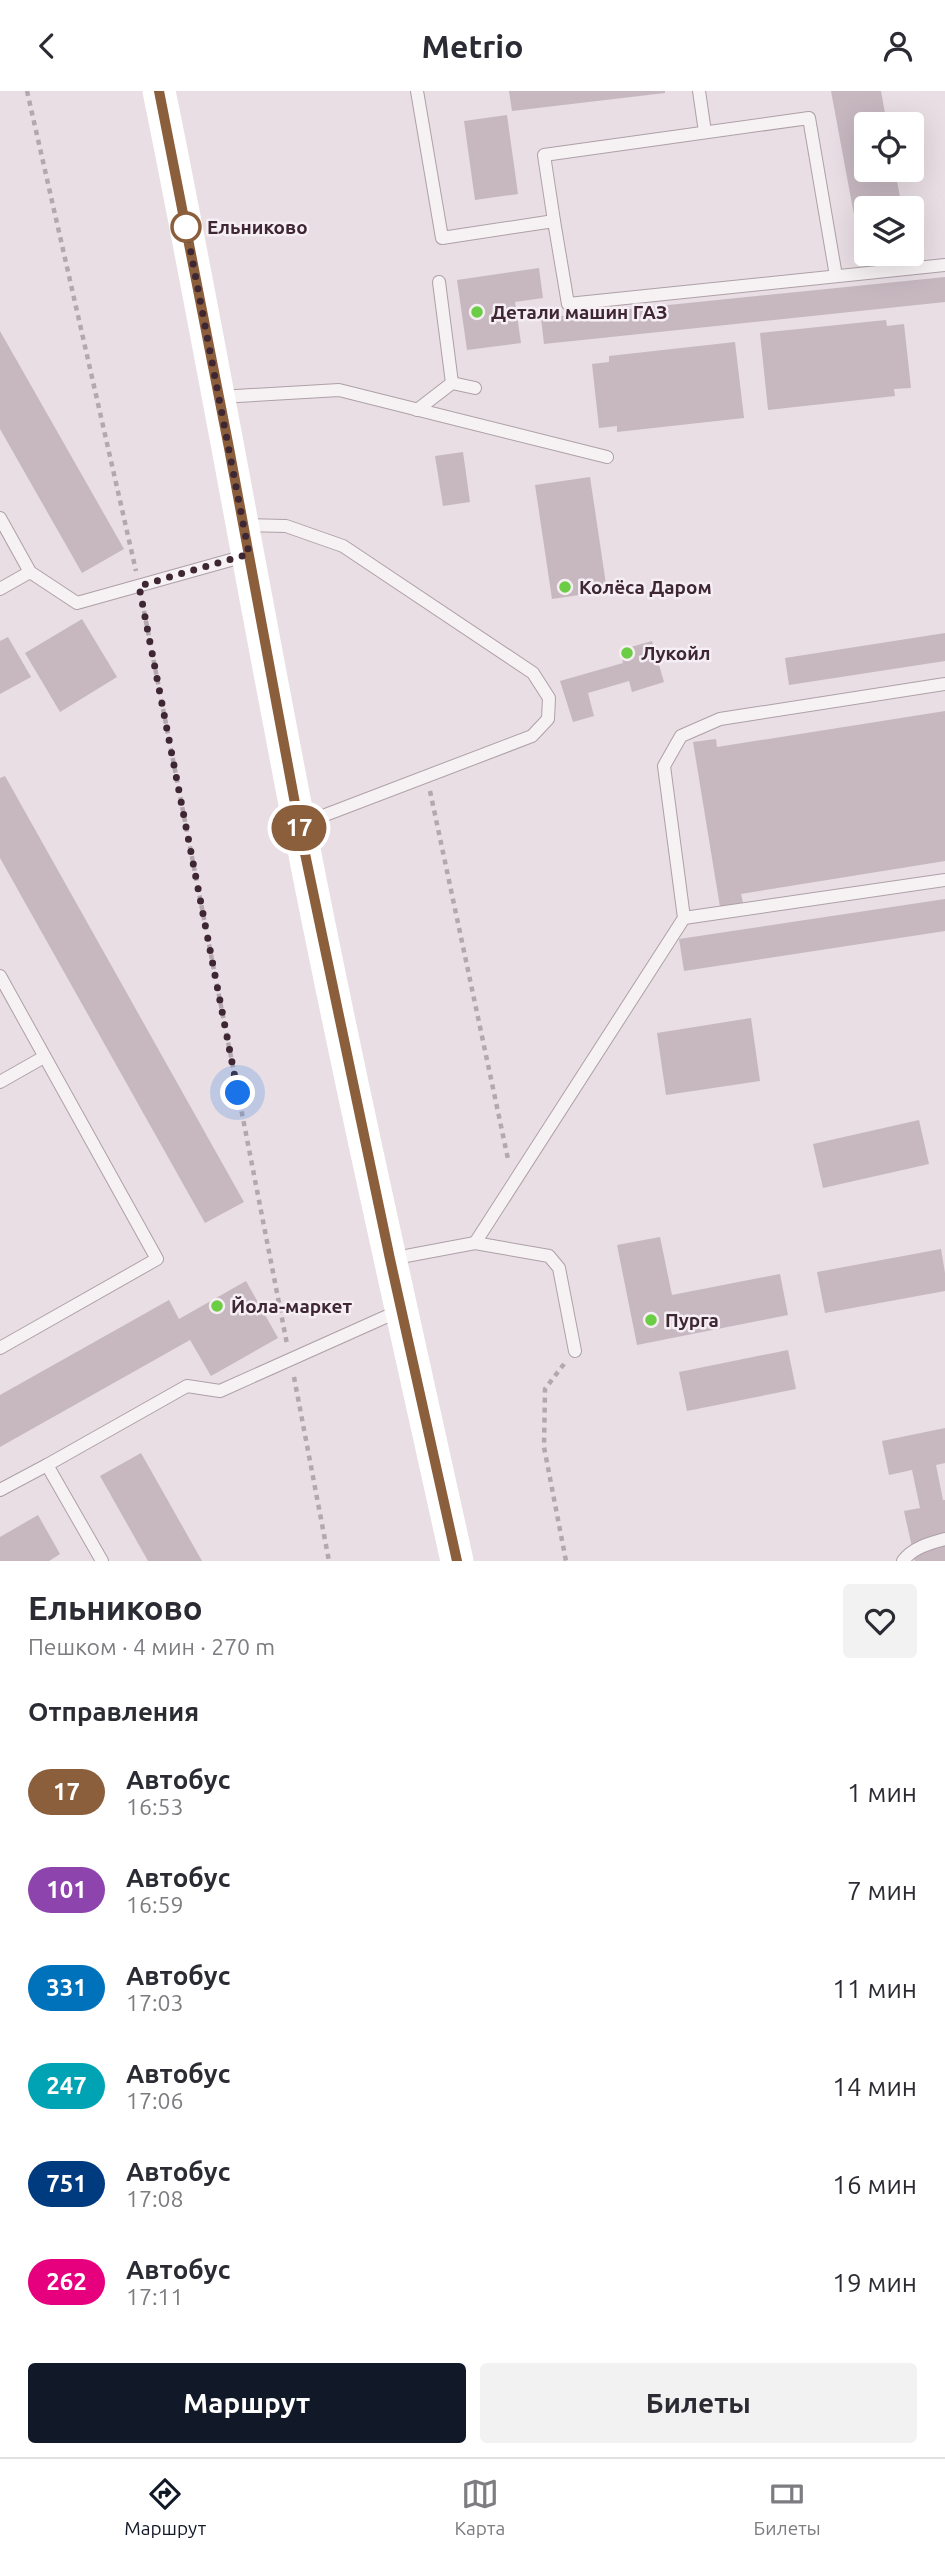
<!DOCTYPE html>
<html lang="ru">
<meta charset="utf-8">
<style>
:root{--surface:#fff;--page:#f2f2f3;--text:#2b2b33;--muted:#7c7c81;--line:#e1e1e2;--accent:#111827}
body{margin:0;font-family:Ubuntu,sans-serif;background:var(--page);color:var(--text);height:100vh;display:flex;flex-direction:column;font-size:26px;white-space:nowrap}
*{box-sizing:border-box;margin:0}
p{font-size:23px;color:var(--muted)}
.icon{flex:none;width:38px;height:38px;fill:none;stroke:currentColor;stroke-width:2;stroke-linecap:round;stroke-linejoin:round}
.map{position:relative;height:1470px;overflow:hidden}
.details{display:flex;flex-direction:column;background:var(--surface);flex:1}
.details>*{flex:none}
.badge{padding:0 14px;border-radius:23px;font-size:24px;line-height:46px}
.fabs{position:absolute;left:854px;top:21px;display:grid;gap:14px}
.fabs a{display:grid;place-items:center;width:70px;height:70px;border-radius:7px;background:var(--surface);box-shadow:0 7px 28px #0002;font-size:35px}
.you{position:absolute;width:35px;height:35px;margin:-18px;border:5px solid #fff;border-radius:50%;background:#1a73e8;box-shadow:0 0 0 10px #1a73e833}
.map>.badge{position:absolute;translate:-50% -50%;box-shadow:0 0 0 4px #fff}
h2{padding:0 28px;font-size:26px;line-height:63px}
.round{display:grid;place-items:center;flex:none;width:74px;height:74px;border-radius:7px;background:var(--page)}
.overview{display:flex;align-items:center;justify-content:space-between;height:119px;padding:0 28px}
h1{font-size:33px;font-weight:700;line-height:52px}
.cta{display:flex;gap:14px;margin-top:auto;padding:14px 28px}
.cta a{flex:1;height:80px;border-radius:7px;background:var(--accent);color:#fff;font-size:28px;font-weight:700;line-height:80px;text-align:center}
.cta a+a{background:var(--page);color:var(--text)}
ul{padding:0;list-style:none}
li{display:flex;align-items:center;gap:21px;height:98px;padding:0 28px}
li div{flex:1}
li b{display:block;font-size:26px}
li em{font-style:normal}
li .badge{min-width:77px;font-weight:700;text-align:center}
header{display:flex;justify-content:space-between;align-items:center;height:91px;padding:0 28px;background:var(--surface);font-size:32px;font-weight:700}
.tabs{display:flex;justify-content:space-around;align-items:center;height:98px;border-top:2px solid var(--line);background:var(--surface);font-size:19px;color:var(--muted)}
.tabs a{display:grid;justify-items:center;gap:4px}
.tabs .active{color:var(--accent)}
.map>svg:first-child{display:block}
</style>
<header><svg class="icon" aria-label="back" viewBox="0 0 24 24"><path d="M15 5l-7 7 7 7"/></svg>Metrio<svg class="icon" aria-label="person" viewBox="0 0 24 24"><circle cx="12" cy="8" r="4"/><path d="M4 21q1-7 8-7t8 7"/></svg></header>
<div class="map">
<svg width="945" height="1470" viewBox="0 0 945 1470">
<rect width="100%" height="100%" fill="#e8dee3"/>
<!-- building -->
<g fill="#c7b8c0">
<path d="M509 0H665V2L512 20Z"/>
<path d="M831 0H881L887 33H866V79H895L902 117H866V138L857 140Z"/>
<path d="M507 24 518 103 475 109 464 30Z"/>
<path d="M539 177 543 207 515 211 521 252 467 259 457 189Z"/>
<path d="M945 186V211L544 253 541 227Z"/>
<path d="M886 229 887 235 904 233 911 297 894 298 895 305 768 319 760 242Z"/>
<path d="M0 240 124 458 82 482 0 338Z"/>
<path d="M735 251 744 327 617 341V335L599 337 592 273 609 271V265Z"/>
<path d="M463 361 470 411 443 415 435 365Z"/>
<path d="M590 386 607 500 552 508 535 394Z"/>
<path d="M82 528 117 586 60 621 25 562Z"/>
<path d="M945 542V570L789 594 785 567Z"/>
<path d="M8 546 31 586 0 603V550Z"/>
<path d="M652 550 664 591 632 601 629 590 588 602 594 625 573 631 560 590 623 572 620 559Z"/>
<path d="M945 620V770L741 803 743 812 720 816 693 651 716 648 717 656Z"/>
<path d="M5 685 244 1111 205 1132 0 767V687Z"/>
<path d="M945 808V840L684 880 679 848Z"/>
<path d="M751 927 760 990 666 1004 657 942Z"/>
<path d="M919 1029 929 1073 823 1097 813 1053Z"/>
<path d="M660 1146 672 1204 780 1183 788 1224 637 1254 617 1154Z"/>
<path d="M941 1158 945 1182V1200L825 1222 817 1181Z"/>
<path d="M246 1190 278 1247 211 1285 190 1249 0 1356V1304L169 1209 179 1228Z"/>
<path d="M788 1259 796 1298 687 1320 679 1281Z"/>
<path d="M945 1337V1372L936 1374 943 1409H945V1470H915L904 1420 920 1417 912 1379 889 1384 882 1350Z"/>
<path d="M141 1362 202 1470H148L100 1385Z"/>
<path d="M38 1424 60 1463 49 1470H0V1446Z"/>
</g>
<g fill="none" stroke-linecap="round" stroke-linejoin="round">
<defs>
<g id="lane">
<path d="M417 0 442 147 554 130 568 213 945 174"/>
<path d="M699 0 705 41"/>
<path d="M554 130 544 64 809 27 836 185"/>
<path d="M439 191 452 292"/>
<path d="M220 306 339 299 607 366"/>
<path d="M417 319 452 292 475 297"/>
<path d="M0 427 30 481 77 512 245 465"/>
<path d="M244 434 286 435 343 455 533 582 549 607 548 628 532 645 299 734"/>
<path d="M0 498 30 481"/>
<path d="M684 827 945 789"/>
<path d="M0 885 157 1168 0 1257"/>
<path d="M0 991 44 966"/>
<path d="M475 1152 684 827 664 675 681 645 720 628 945 593"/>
<path d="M390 1168 475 1152 549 1165 559 1177 575 1260"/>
<path d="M0 1399 47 1374"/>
<path d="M102 1470 47 1374 187 1295 220 1300 401 1219"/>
<path d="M903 1470C912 1457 930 1452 945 1448"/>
</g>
</defs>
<!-- lane casing -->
<use href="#lane" stroke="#aea0a7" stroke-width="14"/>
<!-- path -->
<g stroke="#b4a8ae" stroke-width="4.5" stroke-dasharray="5 5" stroke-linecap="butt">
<path d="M27 0 136 480"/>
<path d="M142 510 287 1253"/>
<path d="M430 700 508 1068"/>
<path d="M564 1273 545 1298 544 1356 566 1470"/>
<path d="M294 1286 329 1470"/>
</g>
<!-- lane -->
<use href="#lane" stroke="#f6f1f3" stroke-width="12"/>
<!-- secondary -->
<path stroke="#fff" stroke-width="33" d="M159 0C209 244 251 489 299 733 347 980 403 1225 457 1470"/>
</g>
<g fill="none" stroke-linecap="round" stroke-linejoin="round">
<defs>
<path id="line" d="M159 0 229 357 299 734 390 1168 457 1470"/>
</defs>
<!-- line casing -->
<use href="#line" stroke="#fff" stroke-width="16"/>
<!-- line -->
<use href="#line" stroke="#8b5e3c" stroke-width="10"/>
<!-- walk -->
<path stroke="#3e2733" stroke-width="7" stroke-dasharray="0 12.6" d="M186 136 249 463 139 495 238 1002"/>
</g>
<!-- markers -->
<circle fill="#fff" stroke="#8b5e3c" stroke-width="3.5" cx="186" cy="136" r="14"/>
<g fill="#6acd43" stroke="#f5eef2" stroke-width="2.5">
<circle cx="477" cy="221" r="7"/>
<circle cx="565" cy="496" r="7"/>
<circle cx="627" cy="562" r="7"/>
<circle cx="217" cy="1215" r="7"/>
<circle cx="651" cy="1229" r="7"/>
</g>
<g text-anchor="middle" stroke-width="5" stroke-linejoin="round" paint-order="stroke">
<!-- stop labels -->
<g font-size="19" font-weight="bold" fill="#3e2733" stroke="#f5eef2" text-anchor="start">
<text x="207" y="143">Ельниково</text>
</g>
<!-- poi labels -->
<g font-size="19" font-weight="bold" fill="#3e2733" stroke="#f5eef2" text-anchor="start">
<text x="491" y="228">Детали машин ГАЗ</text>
<text x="579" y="503">Колёса Даром</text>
<text x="641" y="569">Лукойл</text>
<text x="231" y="1222">Йола-маркет</text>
<text x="665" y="1236">Пурга</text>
</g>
</g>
</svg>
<div class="fabs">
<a><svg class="icon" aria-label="locate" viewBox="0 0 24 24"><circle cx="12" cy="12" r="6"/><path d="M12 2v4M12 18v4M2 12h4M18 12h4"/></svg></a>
<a><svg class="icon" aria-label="layers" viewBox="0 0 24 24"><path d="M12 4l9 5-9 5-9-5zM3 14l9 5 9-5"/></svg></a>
</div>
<div class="you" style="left:238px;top:1002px"></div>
<b class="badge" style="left:299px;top:737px;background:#8b5e3c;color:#fff">17</b>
</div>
<section class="details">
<div class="overview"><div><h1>Ельниково</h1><p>Пешком · 4 мин · 270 m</p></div><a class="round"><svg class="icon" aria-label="heart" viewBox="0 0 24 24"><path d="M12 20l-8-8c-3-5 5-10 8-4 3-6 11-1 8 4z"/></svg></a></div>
<h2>Отправления</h2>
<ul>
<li><span class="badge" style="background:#8b5e3c;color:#fff">17</span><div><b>Автобус</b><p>16:53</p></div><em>1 мин</em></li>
<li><span class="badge" style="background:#8e44ad;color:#fff">101</span><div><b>Автобус</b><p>16:59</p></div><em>7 мин</em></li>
<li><span class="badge" style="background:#0072bc;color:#fff">331</span><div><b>Автобус</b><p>17:03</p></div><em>11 мин</em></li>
<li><span class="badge" style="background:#00a3b4;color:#fff">247</span><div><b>Автобус</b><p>17:06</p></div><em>14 мин</em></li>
<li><span class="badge" style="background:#003b80;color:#fff">751</span><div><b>Автобус</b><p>17:08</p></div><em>16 мин</em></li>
<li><span class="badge" style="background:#e6007e;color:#fff">262</span><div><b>Автобус</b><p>17:11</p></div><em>19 мин</em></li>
</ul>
<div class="cta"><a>Маршрут</a><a>Билеты</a></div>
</section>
<nav class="tabs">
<a class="active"><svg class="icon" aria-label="directions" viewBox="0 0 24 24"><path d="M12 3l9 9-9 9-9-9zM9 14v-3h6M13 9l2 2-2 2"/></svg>Маршрут</a>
<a><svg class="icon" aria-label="map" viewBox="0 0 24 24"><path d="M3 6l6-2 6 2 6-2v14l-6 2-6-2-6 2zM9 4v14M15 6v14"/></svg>Карта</a>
<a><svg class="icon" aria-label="tickets" viewBox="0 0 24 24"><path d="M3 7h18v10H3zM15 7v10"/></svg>Билеты</a>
</nav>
